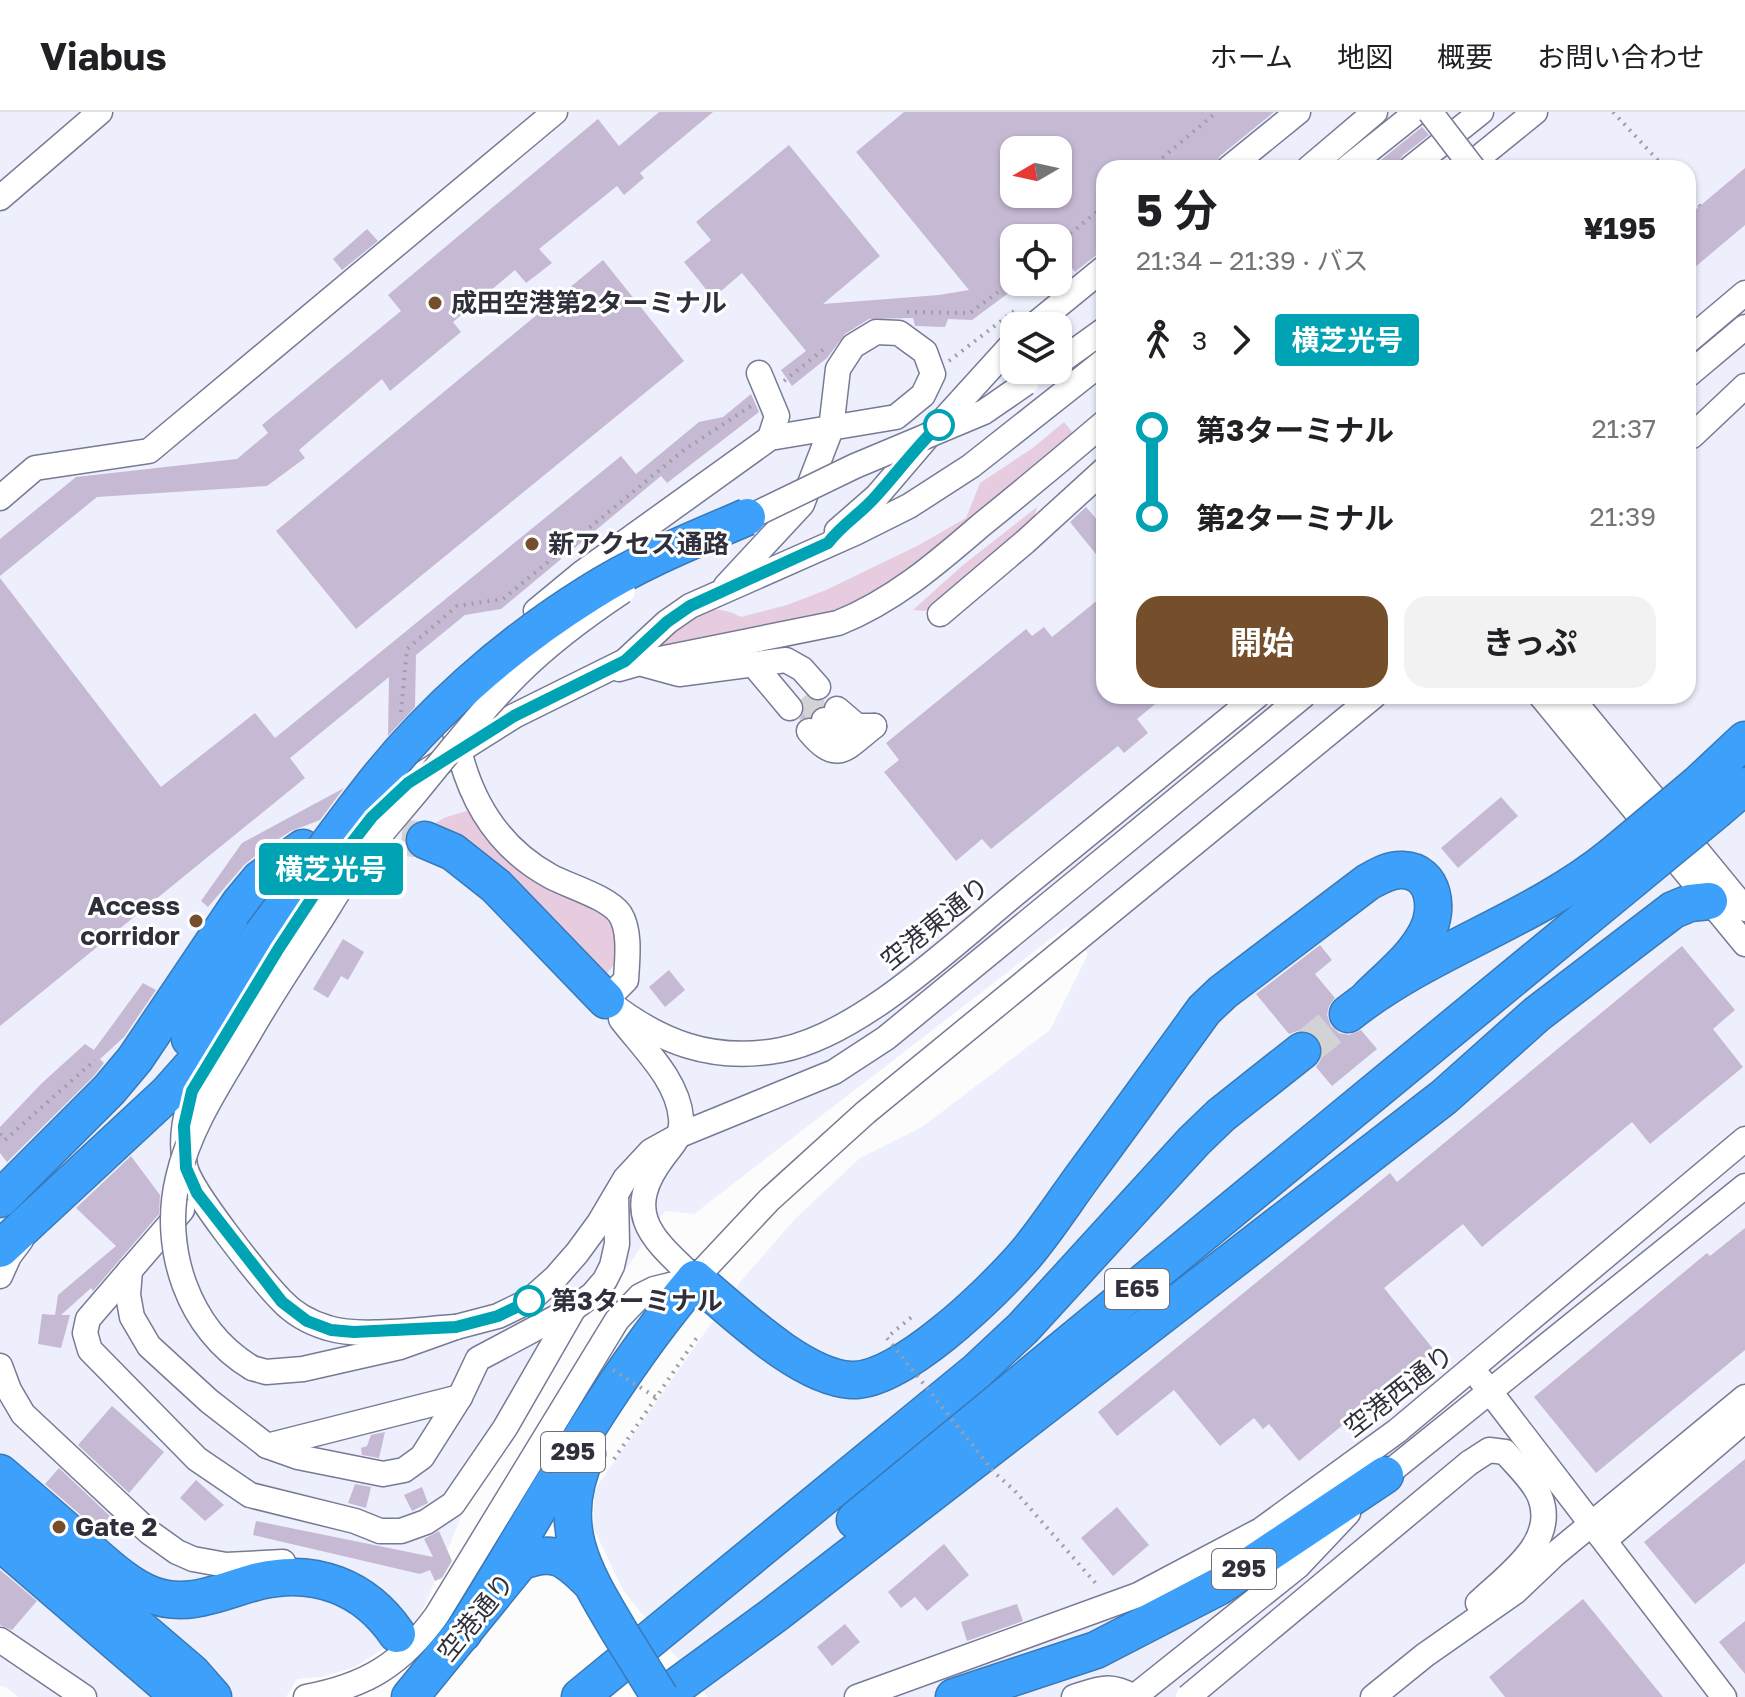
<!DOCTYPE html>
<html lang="ja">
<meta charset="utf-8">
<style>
:root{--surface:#fff;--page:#f2f2f2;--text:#202124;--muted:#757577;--line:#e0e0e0;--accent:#754f2b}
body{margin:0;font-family:"Golos Text","Noto Sans JP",sans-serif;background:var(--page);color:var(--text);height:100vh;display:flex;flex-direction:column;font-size:30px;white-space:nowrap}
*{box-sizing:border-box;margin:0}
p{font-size:26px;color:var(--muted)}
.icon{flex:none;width:44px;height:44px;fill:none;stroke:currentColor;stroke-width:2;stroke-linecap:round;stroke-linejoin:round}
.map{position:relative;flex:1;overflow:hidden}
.drawer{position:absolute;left:1096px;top:48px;width:600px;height:544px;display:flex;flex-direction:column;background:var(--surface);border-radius:24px;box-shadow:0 2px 6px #0004}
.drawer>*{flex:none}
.badge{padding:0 16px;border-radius:6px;font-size:28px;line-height:52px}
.needle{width:52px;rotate:261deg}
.tools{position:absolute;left:1000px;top:24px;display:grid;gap:16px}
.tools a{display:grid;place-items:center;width:72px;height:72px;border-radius:16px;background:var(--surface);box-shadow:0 2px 6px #0004;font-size:40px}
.map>.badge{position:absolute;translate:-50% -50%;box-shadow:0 0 0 4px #fff}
.legs{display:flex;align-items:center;gap:12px;height:88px;padding:0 40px;font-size:26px}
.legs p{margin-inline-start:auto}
.summary{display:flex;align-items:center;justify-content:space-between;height:136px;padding:0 40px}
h1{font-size:44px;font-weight:700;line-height:60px}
.button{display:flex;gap:16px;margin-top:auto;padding:16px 40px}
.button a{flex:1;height:92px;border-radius:24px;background:var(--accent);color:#fff;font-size:32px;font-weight:700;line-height:92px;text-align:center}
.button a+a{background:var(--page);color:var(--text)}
ul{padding:0 40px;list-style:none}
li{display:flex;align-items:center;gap:28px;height:88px;font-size:30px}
li i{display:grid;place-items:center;width:12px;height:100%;margin:0 10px;background:currentColor}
li i::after{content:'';width:20px;height:20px;margin:-10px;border:6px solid;border-radius:50%;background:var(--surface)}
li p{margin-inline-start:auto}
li:first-child i{background:linear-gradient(#0000 50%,currentColor 0)}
li:last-child i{background:linear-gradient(currentColor 50%,#0000 0)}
header{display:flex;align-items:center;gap:48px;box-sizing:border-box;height:112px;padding:0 40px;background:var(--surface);border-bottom:2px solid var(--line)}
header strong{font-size:38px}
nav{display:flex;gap:44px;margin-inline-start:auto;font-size:28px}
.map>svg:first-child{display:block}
</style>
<header>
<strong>Viabus</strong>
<nav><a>ホーム</a><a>地図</a><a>概要</a><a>お問い合わせ</a></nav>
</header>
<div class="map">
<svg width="1745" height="1585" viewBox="0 0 1745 1585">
<rect width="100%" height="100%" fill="#fcfcfc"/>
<!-- built -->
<path fill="#edeffd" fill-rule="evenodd" d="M0 0H1745V1585H708L623 1478 593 1415 595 1377 741 1169 795 1107 860 1046 922 1015 1050 918 1088 842 1066 815 694 1102 665 1099 626 1157 601 1171 550 1212 464 1397 426 1491 412 1516 383 1537 355 1555 321 1565 297 1567 286 1585H18L6 1575 0 1574ZM1014 38H1058V82H1014ZM1104 56H1688V584H1104ZM1014 126H1058V170H1014ZM1014 214H1058V258H1014Z"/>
<!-- green -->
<g fill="#e7ccdf">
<path d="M1064 310 1073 321V327L866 494 663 538 659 535C681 506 706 486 741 505L787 493 826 478 919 433 966 406 980 371 1034 335Z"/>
<path d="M1037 395 1032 412 942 492 925 499 913 498 963 453Z"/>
<path d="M462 684 615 808 620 847 603 865 432 713 446 705 467 699Z"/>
</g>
<!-- building -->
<g fill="#c6b9d4" fill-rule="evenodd">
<path d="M659 0H713L640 61 644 66 624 83 617 74 539 137 552 151 526 171 515 158 453 210 461 220 390 279 382 267 299 338 305 346 267 374 97 385 0 464V427L76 365 237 347 268 321 262 313 401 199 388 183 586 17 598 7 619 34Z"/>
<path d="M904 0H1274L1220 44 1214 56H1104V141L1095 144 1075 160 1058 139V126H1014V177L972 208 948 207 945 215 915 214 913 206 869 207 845 222 827 246 792 274 781 258 806 239 742 161 713 186 684 150 711 128 696 110 789 33 880 144 823 192 939 183 969 178 856 40ZM1014 38H1058V82H1014Z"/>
<path d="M1422 15 1429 23 1402 44 1396 56H1371Z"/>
<path d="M1745 56V113L1688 161V104Z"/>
<path d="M367 117 378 129 342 158 333 147Z"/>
<path d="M603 148 684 249 356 517 276 419Z"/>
<path d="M751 282 759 300 667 371 661 364 501 497 465 503 416 543 415 595 388 624 389 565 290 646 305 666 0 914V466L161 675 255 601 275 626 621 344 636 362 699 310 723 305Z"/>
<path d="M1086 395 1104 416V452L1070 410Z"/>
<path d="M1104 483V584H1165L1137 607 1148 621 1124 641 1118 634 991 737 982 727 956 749 884 660 899 648 886 631 1026 517 1032 524 1044 515 1052 525Z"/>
<path d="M806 584 814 589 825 588 810 604 799 608 804 600 802 587Z"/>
<path d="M344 676 320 708 291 719 269 733 244 753 208 795 201 789 242 731Z"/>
<path d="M1501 685 1518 704 1458 756 1441 736Z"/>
<path d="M343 827 364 840 348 868 341 864 328 886 313 877Z"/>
<path d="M1320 833 1332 848 1315 862 1335 886 1329 894 1327 903 1331 914 1339 921 1349 923 1361 918 1377 937 1332 974 1316 955 1321 947 1323 937 1318 925 1310 920 1300 918 1289 922 1256 882Z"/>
<path d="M1682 834 1735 898 1713 917 1743 955 1650 1032 1632 1010 1482 1135 1463 1112 1384 1176 1434 1238 1299 1349 1269 1312 1263 1317 1254 1306 1220 1334 1174 1278 1117 1324 1098 1300 1390 1061 1397 1070Z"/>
<path d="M669 858 685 878 665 895 649 875Z"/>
<path d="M143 871 156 878 124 925 100 947 104 951 94 964 7 1050 0 1041V1015L42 971 85 932 94 938Z"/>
<path d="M131 1044 160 1083 159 1102 93 1179 91 1176 61 1203H70L61 1236 38 1232 42 1202 55 1203 58 1183 116 1134 76 1096Z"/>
<path d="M1745 1116V1238L1596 1361 1534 1285 1707 1141 1710 1144Z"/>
<path d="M112 1294 164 1340 129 1381 78 1333Z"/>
<path d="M385 1320 379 1346 362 1343 361 1336 367 1334 371 1323Z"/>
<path d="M1745 1347V1451L1695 1492 1644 1430Z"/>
<path d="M59 1356 110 1404 98 1418 45 1372Z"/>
<path d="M196 1368 224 1393 205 1409 180 1386Z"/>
<path d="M355 1372 371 1375 366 1396 348 1391Z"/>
<path d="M422 1375 428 1391 412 1399 404 1383Z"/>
<path d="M1117 1395 1149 1433 1113 1464 1081 1426Z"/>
<path d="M256 1409 433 1445 424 1427 439 1419 452 1449 442 1466 435 1469 430 1458 420 1462 253 1423Z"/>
<path d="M944 1432 969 1463 927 1499 915 1485 901 1496 888 1480Z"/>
<path d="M0 1458 37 1489 12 1518 0 1513Z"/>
<path d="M1583 1487 1663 1585H1505L1489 1565Z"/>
<path d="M1017 1492 1023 1509 967 1529 961 1510Z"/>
<path d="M1745 1509V1562L1719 1530Z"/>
<path d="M845 1512 860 1530 832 1554 817 1535Z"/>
</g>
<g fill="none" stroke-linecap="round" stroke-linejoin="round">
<!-- minor-tunnel -->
<path stroke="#d3d3d5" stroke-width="24" stroke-dasharray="24 12" stroke-linecap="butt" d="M804 585 824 608"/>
<!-- highway-tunnel -->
<g stroke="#d3d3d5" stroke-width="36" stroke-dasharray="36 18" stroke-linecap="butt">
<path d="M348 725 369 722 425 728"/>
<path d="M1302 939 1348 902"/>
</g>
<defs>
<g id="minor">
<path d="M1229 56 1298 0"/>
<path d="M1309 56 1375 0"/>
<path d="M1347 56 1417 0"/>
<path d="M1411 56 1481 0"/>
<path d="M1466 56 1535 0"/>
<path d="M0 86 100 0"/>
<path d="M1033 214 1104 156"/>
<path d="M1688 229 1745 181"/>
<path d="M1058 251 1104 218"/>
<path d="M759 261 777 304 770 326"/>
<path d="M1688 263 1745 215"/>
<path d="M1692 324 1745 274"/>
<path d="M0 386 35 356 149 339 555 0"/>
<path d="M837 419 877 384 930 322"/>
<path d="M536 499 582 461 770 326 896 305 923 283 933 262 925 240 899 221 876 220 853 234 838 257 831 317 802 392 726 474"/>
<path d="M940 502 1025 430 1104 358"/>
<path d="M646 553 679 562 786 548 802 557 818 575"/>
<path d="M754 553 790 596"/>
<path d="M619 557 640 551 838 511C893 489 936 452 980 414 1022 380 1063 346 1104 311"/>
<path d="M454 580C450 599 454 616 458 634 471 691 499 736 550 764 568 774 608 785 620 802 631 819 627 849 626 868L606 888"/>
<path d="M1541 584 1745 832"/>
<path d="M1570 584 1745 797"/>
<path d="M837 597 857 614H874"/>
<path d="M824 608 836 623 855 628"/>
<path d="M809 619C837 653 845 637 874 614"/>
<path d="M606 888C659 930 712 951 781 938 862 922 957 829 1021 777 1100 713 1178 648 1257 584"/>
<path d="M621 907C643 936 678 968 681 1006 683 1022 674 1031 664 1044 620 1102 653 1127 695 1167"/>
<path d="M232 913 329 760 372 705 408 671 514 604 625 549 667 510 690 494 855 421 909 394 971 354 1104 249"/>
<path d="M207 955C188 985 179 1018 185 1054 190 1079 261 1167 281 1188 293 1201 311 1211 328 1216 359 1226 421 1217 456 1215"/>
<path d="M182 1098 88 1207 85 1221 90 1238 197 1347 250 1383 355 1409 380 1419H401L426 1410 453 1392 505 1316 574 1196"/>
<path d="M130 1158 128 1183 132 1205 149 1234 209 1289 267 1334 298 1345 383 1362 404 1358 422 1345 460 1285 478 1247 574 1196 592 1183 605 1168 612 1154 617 1132 616 1083"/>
<path d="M0 1164 9 1144 21 1128"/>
<path d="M0 1254 9 1278 23 1302 149 1420 177 1440 193 1447 226 1453 283 1450"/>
<path d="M252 1256 266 1260 303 1257 400 1235 456 1215 498 1204 529 1189 556 1165 577 1141 599 1111 625 1067 651 1039 680 1023 834 960 886 926 1303 584"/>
<path d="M1481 1268 1724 1585"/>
<path d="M267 1334 460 1285"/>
<path d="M1469 1351 1489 1338 1505 1340C1516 1353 1534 1369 1540 1385 1558 1430 1506 1464 1478 1491"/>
<path d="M1376 1371 1745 1074"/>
<path d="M1605 1428 1745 1308"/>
<path d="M0 1528 84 1585"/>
<path d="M306 1585C366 1574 402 1552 437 1503L617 1208 640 1184 654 1177 695 1167 769 1088 865 1001 1374 584"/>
<path d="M857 1585 1138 1483 1261 1418 1397 1319 1745 1027"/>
<path d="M1074 1585C1100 1577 1109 1571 1134 1585L1298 1454 1348 1401"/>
<path d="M1373 1585 1425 1543 1515 1480 1555 1442 1745 1285"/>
</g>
<g id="highway">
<path d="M1698 672 1745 628"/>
<path d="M1718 697 1745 674"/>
<path d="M425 728 453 740 496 774 606 888"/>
<path d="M1348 902C1428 838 1532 809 1612 744"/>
<path d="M190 927 262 823"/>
<path d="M0 1087 109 978 135 947 240 791 260 767 303 736"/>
<path d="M0 1137 168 981 240 900"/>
<path d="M695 1167C735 1200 800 1265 851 1268 900 1271 993 1180 1025 1143 1047 1117 1066 1087 1086 1060 1126 1006 1165 952 1204 898L1223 880 1368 770C1379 764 1390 757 1403 758 1435 759 1439 798 1427 820 1414 846 1389 865 1369 885"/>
<path d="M587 1342C554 1412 583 1459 619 1519"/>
<path d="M0 1361C28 1385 56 1409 83 1433 104 1451 126 1473 152 1483 189 1497 224 1478 259 1469 315 1456 365 1475 397 1522"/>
<path d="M0 1397 191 1560 213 1585"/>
<path d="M855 1408 1632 768"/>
<path d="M0 1430 180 1585"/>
<path d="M463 1521C538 1402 603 1275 695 1167"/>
<path d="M410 1585 520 1450C554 1436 566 1446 590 1470"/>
<path d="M580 1585 977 1259 1023 1216 1194 1029 1221 1003 1302 939"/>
<path d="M662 1585 774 1503 1444 985 1537 902 1673 798 1690 791 1709 789"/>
<path d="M954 1585 1096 1538 1218 1475 1385 1363"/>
</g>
</defs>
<!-- minor casing -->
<use href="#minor" stroke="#777a94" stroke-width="27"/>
<!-- highway casing -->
<use href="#highway" stroke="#3879b8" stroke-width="39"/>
<!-- path -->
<g stroke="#9f9fa4" stroke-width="4" stroke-dasharray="2 6" stroke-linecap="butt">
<path d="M1613 0 1665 56"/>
<path d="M1150 56 1217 0"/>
<path d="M1688 81 1700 94"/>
<path d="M1058 132 1104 94"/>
<path d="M907 200 970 201 1014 168"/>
<path d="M949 249 1018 196"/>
<path d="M784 269 824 237"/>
<path d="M401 600 407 537 457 494 503 487 684 338 751 294"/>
<path d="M0 1022 5 1028 95 948"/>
<path d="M891 1222 914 1203"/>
<path d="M614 1347 698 1224"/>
<path d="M997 1363 1014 1378 1099 1475"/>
</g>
<!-- minor -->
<use href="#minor" stroke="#fff" stroke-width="24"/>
<!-- highway -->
<use href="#highway" stroke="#3da1fc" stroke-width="36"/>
<defs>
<g id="minor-bridge">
<path d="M1430 0 1473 56"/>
<path d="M936 316 1014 230"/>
<path d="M733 413 855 354 984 300 1026 271"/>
<path d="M252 1256C188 1218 161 1136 178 1066 189 1016 221 969 247 925 269 886 294 849 318 812 331 792 343 770 358 751 378 724 402 698 423 672 454 634 484 596 518 562 549 531 587 503 623 479"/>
<path d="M1188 1585 1469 1351"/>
</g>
<g id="highway-bridge">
<path d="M1612 744 1698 672"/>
<path d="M1632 768 1718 697"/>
<path d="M262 823C297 776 331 727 367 681 427 603 505 534 588 482 638 450 693 428 747 405"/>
<path d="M619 1519 660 1585"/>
</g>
</defs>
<!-- minor-bridge casing -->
<use href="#minor-bridge" stroke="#777a94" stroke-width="27" stroke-linecap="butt"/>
<!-- highway-bridge casing -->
<use href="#highway-bridge" stroke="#3879b8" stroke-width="39" stroke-linecap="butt"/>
<!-- path-bridge -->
<g stroke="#9f9fa4" stroke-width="4" stroke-dasharray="2 6" stroke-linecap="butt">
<path d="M887 1226 993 1359"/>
<path d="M613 1258 657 1286"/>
</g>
<!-- minor-bridge -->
<use href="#minor-bridge" stroke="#fff" stroke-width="24"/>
<!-- highway-bridge -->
<use href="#highway-bridge" stroke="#3da1fc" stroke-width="36"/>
</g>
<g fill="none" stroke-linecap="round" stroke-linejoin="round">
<defs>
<path id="line-1" d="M529 1189 498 1204 456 1215 354 1220 331 1218 307 1209 282 1190 197 1081 186 1056 184 1014 192 979 279 836 329 760 372 705 408 671 514 604 625 549 667 510 690 494 828 431C842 412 862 401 877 383 898 360 916 335 939 313"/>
</defs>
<!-- line-1 casing -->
<use href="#line-1" stroke="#fff" stroke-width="18"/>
<!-- line-1 -->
<use href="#line-1" stroke="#00a3b4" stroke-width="12"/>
</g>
<!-- markers -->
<g fill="#754f2b" stroke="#fff" stroke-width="3">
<circle cx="435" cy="191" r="8"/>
<circle cx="532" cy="432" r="8"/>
<circle cx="196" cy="809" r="8"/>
<circle cx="59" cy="1415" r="8"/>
</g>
<g fill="#fff" stroke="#00a3b4" stroke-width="4">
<circle cx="939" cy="313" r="14"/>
<circle cx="529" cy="1189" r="14"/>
</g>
<g text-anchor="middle" stroke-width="6" stroke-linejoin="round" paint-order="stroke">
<!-- shield labels -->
<g fill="#fff" stroke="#6d6e76" stroke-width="2">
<rect x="1105" y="1157" width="64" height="40" rx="6"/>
<rect x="541" y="1320" width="64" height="40" rx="6"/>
<rect x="1212" y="1437" width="64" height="40" rx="6"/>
</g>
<g font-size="24" font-weight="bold" fill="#2f303b">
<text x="1137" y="1185">E65</text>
<text x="573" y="1348">295</text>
<text x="1244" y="1465">295</text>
</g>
<!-- poi labels -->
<g font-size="26" font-weight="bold" fill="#2f303b" stroke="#fff" text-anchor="start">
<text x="451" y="200">成田空港第2ターミナル</text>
<text x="548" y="441">新アクセス通路</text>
<text x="180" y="803" text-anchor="end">Access<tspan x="180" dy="30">corridor</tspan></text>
<text x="75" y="1424">Gate 2</text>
</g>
<!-- street labels -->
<g font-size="26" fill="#2f303b" stroke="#fff">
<text transform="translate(935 811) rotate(-39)" y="9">空港東通り</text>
<text transform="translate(1399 1279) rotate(-38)" y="9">空港西通り</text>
<text transform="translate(476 1505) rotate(-51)" y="9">空港通り</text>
</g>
<!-- stop labels -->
<g font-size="26" font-weight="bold" fill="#2f303b" stroke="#fff" text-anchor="start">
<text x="551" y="1198">第3ターミナル</text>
</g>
</g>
</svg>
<div class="tools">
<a><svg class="needle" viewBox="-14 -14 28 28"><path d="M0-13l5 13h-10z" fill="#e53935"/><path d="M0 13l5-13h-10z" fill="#757577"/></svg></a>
<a><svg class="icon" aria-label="locate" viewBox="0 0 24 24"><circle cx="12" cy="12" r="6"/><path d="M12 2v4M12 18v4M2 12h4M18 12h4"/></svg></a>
<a><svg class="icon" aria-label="layers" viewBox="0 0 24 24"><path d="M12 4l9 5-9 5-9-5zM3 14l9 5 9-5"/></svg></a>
</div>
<b class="badge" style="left:331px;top:757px;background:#00a3b4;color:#fff">横芝光号</b>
<section class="drawer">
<div class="summary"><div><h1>5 分</h1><p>21:34 – 21:39 · バス</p></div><b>¥195</b></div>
<div class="legs"><svg class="icon" aria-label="walk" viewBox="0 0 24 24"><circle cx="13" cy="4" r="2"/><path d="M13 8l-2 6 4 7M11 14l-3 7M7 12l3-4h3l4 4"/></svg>3<svg class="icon" aria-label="forward" viewBox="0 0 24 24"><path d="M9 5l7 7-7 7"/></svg><b class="badge" style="background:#00a3b4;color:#fff">横芝光号</b></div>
<ul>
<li><i style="color:#00a3b4"></i><b>第3ターミナル</b><p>21:37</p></li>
<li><i style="color:#00a3b4"></i><b>第2ターミナル</b><p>21:39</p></li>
</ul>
<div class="button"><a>開始</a><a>きっぷ</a></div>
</section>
</div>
